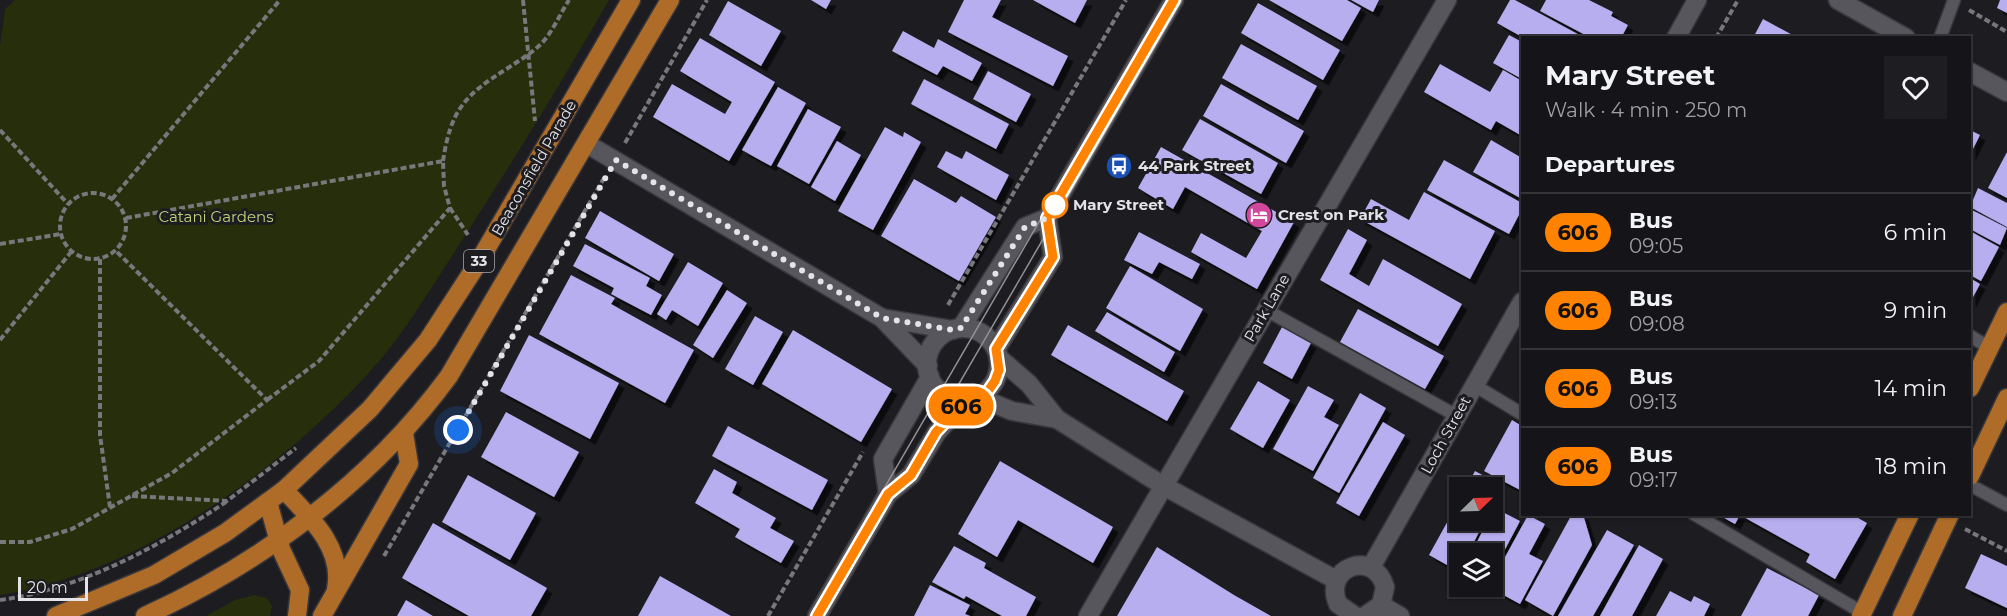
<!DOCTYPE html>
<meta charset="utf-8">
<style>
:root{--surface:#151519;--page:#1e1e22;--text:#f1f3f6;--muted:#9d9fa2;--line:#343438}
body{margin:0;font-family:Montserrat,sans-serif;background:var(--page);color:var(--text);height:100vh;display:flex;flex-direction:column;font-size:22px;white-space:nowrap}
*{box-sizing:border-box;margin:0}
p{font-size:20px;color:var(--muted)}
.icon{flex:none;width:33px;height:33px;fill:none;stroke:currentColor;stroke-width:2;stroke-linecap:round;stroke-linejoin:round}
.map{position:relative;flex:1;overflow:hidden}
.details{position:absolute;left:1521px;top:36px;width:450px;height:480px;display:flex;flex-direction:column;background:var(--surface);border-radius:0px;box-shadow:0 2px 4px #0004,0 0 0 2px var(--line)}
.details>*{flex:none}
.badge{padding:0 12px;border-radius:20px;font-size:21px;line-height:39px}
.needle{width:39px;rotate:67deg}
.tools{position:absolute;left:1449px;top:477px;display:grid;gap:12px}
.tools a{display:grid;place-items:center;width:54px;height:54px;border-radius:0px;background:var(--surface);box-shadow:0 2px 4px #0004,0 0 0 2px var(--line);font-size:30px}
.scale{position:absolute;left:18px;bottom:15px;width:70px;box-sizing:border-box;padding-left:6px;border:3px solid #e4e3e7;border-top:0;font-size:16px;line-height:21px;white-space:nowrap;color:#e4e3e7;-webkit-text-stroke:4px #1c1c21;paint-order:stroke}
.you{position:absolute;width:30px;height:30px;margin:-15px;border:4px solid #fff;border-radius:50%;background:#1a73e8;box-shadow:0 0 0 9px #1a73e833}
.map>.badge{position:absolute;translate:-50% -50%;box-shadow:0 0 0 3px #fff}
h2{padding:0 24px;font-size:22px;line-height:54px}
.round{display:grid;place-items:center;flex:none;width:63px;height:63px;border-radius:0px;background:var(--page)}
.summary{display:flex;align-items:center;justify-content:space-between;height:102px;padding:0 24px}
h1{font-size:28px;font-weight:700;line-height:45px}
ul{padding:0;list-style:none}
li{display:flex;align-items:center;gap:18px;height:78px;padding:0 24px;border-top:2px solid var(--line)}
li div{flex:1}
li b{display:block;font-size:22px}
li em{font-style:normal}
li .badge{min-width:66px;font-weight:700;text-align:center}
.map>svg:first-child{display:block}
</style>
<div class="map">
<svg width="2007" height="616" viewBox="0 0 2007 616">
<defs>
<filter id="shadow"><feDropShadow dx="5.5" dy="5.5" stdDeviation="0" flood-color="#0009"/></filter>
</defs>
<rect width="100%" height="100%" fill="#1c1c21"/>
<!-- green -->
<g fill="#272e0c">
<path d="M15 0H609C561 84 510 166 457 248 431 288 406 331 374 367 283 469 137 574 0 595V46L5 9Z"/>
<path d="M254 595 267 598 272 606 270 616H206L235 600Z"/>
</g>
<!-- building -->
<g fill="#b6aeee" filter="url(#shadow)">
<path d="M811 0H831L826 9Z"/>
<path d="M964 0H1001L992 17 1068 56 1053 86 948 32Z"/>
<path d="M1033 0H1087L1075 23Z"/>
<path d="M1269 0H1347L1361 8 1342 41Z"/>
<path d="M1351 0H1379L1373 12Z"/>
<path d="M1510 0H1515L1585 38H1524L1497 23Z"/>
<path d="M1546 0H1589L1613 12 1611 16 1628 25 1621 38 1603 35 1602 38H1591L1540 11Z"/>
<path d="M2000 0H2007V13L1997 8Z"/>
<path d="M728 1 781 31 761 66 709 35Z"/>
<path d="M1258 3 1340 50 1323 80 1241 33Z"/>
<path d="M1763 19 1798 38H1753Z"/>
<path d="M903 31 934 48 938 39 982 63 972 81 943 66 937 75 892 51Z"/>
<path d="M1509 35 1522 42V79L1493 63Z"/>
<path d="M700 38 775 82 729 161 653 117 672 84 725 114 732 102 680 71Z"/>
<path d="M1241 44 1317 86 1298 120 1222 78Z"/>
<path d="M1440 64 1490 92 1503 70 1522 81V136L1496 121 1491 130 1424 92Z"/>
<path d="M988 71 1031 94 1016 122 973 99Z"/>
<path d="M924 79 1009 124 996 149 911 104Z"/>
<path d="M1221 84 1304 131 1286 163 1203 116Z"/>
<path d="M778 87 806 103 771 166 742 150Z"/>
<path d="M808 109 841 127 809 184 777 166Z"/>
<path d="M1200 119 1278 163 1261 194 1182 150Z"/>
<path d="M885 127 903 137 904 132 921 142 873 230 838 211Z"/>
<path d="M1970 130 1980 135 1970 155Z"/>
<path d="M1491 140 1522 158V199L1473 172Z"/>
<path d="M837 141 861 155 835 201 811 187Z"/>
<path d="M1161 147 1294 222 1257 289 1191 252 1201 233 1246 258 1262 231 1185 187 1173 209 1138 188Z"/>
<path d="M946 151 962 159 966 151 1009 175 996 200 937 167Z"/>
<path d="M2007 152V198L1988 188Z"/>
<path d="M1444 160 1522 203V209L1509 234 1427 190Z"/>
<path d="M914 179 956 203 961 196 996 217 959 281 881 236Z"/>
<path d="M1978 188 2007 203V227L1970 207Z"/>
<path d="M1424 192 1495 231 1470 279 1360 219 1371 199 1409 220Z"/>
<path d="M1970 209 2007 228 2000 245 1970 229Z"/>
<path d="M600 211 674 254 659 281 585 238Z"/>
<path d="M1348 229 1367 240 1349 274 1369 286 1383 259 1462 304 1438 346 1320 280Z"/>
<path d="M1970 231 1999 247 1981 281 1970 275Z"/>
<path d="M1139 232 1200 264 1192 279 1159 262 1152 274 1124 260Z"/>
<path d="M585 244 650 278 646 286 662 295 651 315 611 294 614 288 573 266Z"/>
<path d="M688 262 723 283 698 326 672 310 666 320 657 314Z"/>
<path d="M1130 266 1203 309 1180 351 1106 308Z"/>
<path d="M571 275 615 298 611 304 694 350 665 403 539 334Z"/>
<path d="M1970 278 1980 284 1970 303Z"/>
<path d="M727 290 747 303 713 358 693 345Z"/>
<path d="M1358 309 1444 356 1425 389 1340 342Z"/>
<path d="M1107 312 1175 352 1164 372 1095 331Z"/>
<path d="M755 316 783 332 753 385 725 369Z"/>
<path d="M1068 325 1184 391 1167 421 1051 355Z"/>
<path d="M1282 327 1311 343 1292 379 1263 363Z"/>
<path d="M793 330 892 389 861 442 762 384Z"/>
<path d="M529 335 619 383 590 439 500 391Z"/>
<path d="M1258 381 1290 400 1263 448 1230 429Z"/>
<path d="M1308 386 1334 400 1324 417 1339 425 1313 471 1273 449Z"/>
<path d="M1360 393 1386 408 1339 493 1313 478Z"/>
<path d="M506 412 579 452 554 497 481 457Z"/>
<path d="M1512 420 1522 426V491L1484 471Z"/>
<path d="M1383 422 1405 435 1359 516 1336 503Z"/>
<path d="M728 426 828 480 812 510 712 456Z"/>
<path d="M1000 461 1113 527 1093 563 1018 520 997 557 958 534Z"/>
<path d="M714 469 737 482 732 493 776 518 770 528 794 541 781 563 735 537 740 529 695 503Z"/>
<path d="M1475 471 1497 483 1492 492V488H1466Z"/>
<path d="M468 475 536 513 510 560 442 522Z"/>
<path d="M1460 499V520H1485L1468 554H1460L1458 571 1429 555Z"/>
<path d="M1495 508 1520 521 1492 574V554H1471L1488 520H1492Z"/>
<path d="M1572 514H1583L1592 545 1553 616 1525 600Z"/>
<path d="M1717 514H1823L1827 517 1828 514H1851L1867 523 1835 579 1806 562 1810 554 1740 515 1735 524Z"/>
<path d="M1528 515 1545 524 1529 554 1543 561 1520 604 1487 586H1492V581Z"/>
<path d="M433 523 547 588 531 616H469L402 578Z"/>
<path d="M1607 530 1634 545 1593 616H1558Z"/>
<path d="M1639 545 1663 559 1632 616H1600Z"/>
<path d="M954 546 986 563 984 568 1036 597 1026 616H1002L966 596 964 599 932 582Z"/>
<path d="M1157 547 1234 595 1271 616H1117Z"/>
<path d="M1981 554 2007 566V608L1965 588Z"/>
<path d="M1767 568 1819 595 1808 616H1741Z"/>
<path d="M660 576 731 616H638Z"/>
<path d="M930 585 970 605 965 614 970 616H914Z"/>
<path d="M1670 591 1691 602 1694 596 1710 604 1704 616H1656Z"/>
<path d="M406 600 433 616H397Z"/>
</g>
<g fill="none" stroke-linecap="round" stroke-linejoin="round">
<defs>
<g id="lane">
<path d="M1940 38 1954 0"/>
<path d="M1266 310 1457 416"/>
<path d="M1970 336 1990 348"/>
<path d="M1474 385 1522 414"/>
<path d="M1970 485 2007 505"/>
<path d="M1694 514 1863 613"/>
</g>
<g id="street">
<path d="M1838 0 1906 38"/>
<path d="M1676 38 1697 0"/>
<path d="M1970 72 2007 92"/>
<path d="M587 144 882 318 928 366"/>
<path d="M882 318 953 330"/>
<path d="M961 328 1025 227 1047 218 1174 0"/>
<circle cx="963" cy="364" r="36"/>
<path d="M996 349 1053 257 1047 218"/>
<path d="M999 358 1029 384 1057 419 1162 485 1336 580"/>
<path d="M978 397 1012 411 1057 419"/>
<path d="M888 494 883 459 930 377"/>
<path d="M1371 567 1522 302"/>
<path d="M1381 605 1400 616"/>
<path d="M817 616 888 494 911 475 937 432 968 399"/>
<path d="M1088 616 1447 0"/>
<path d="M1355 616 1338 604C1322 567 1374 548 1385 587L1381 605 1365 616"/>
</g>
<g id="primary">
<path d="M1970 388 2007 312"/>
<path d="M1970 476 2007 398"/>
<path d="M284 490C310 517 344 548 336 589"/>
<path d="M268 502 281 549 300 590 297 616"/>
<path d="M56 616 154 575 225 533 284 490 370 409 428 340 478 263 631 0"/>
<path d="M145 616C263 562 372 481 449 376L670 0"/>
<path d="M322 616 409 464 404 433"/>
<path d="M1861 616 1910 514"/>
<path d="M1902 616 1950 514"/>
</g>
</defs>
<!-- lane casing -->
<use href="#lane" stroke="#38373b" stroke-width="15"/>
<!-- street casing -->
<use href="#street" stroke="#38373b" stroke-width="21"/>
<!-- primary casing -->
<use href="#primary" stroke="#38373b" stroke-width="21"/>
<!-- path -->
<g stroke="#78777c" stroke-width="4" stroke-dasharray="6 3" stroke-linecap="butt">
<path d="M523 0 535 121"/>
<path d="M1969 10 2007 32"/>
<path d="M1716 38 1738 0"/>
<path d="M0 130 68 204"/>
<path d="M625 143 707 0"/>
<path d="M443 161C451 109 465 95 508 68 520 60 532 53 542 43 553 31 560 14 569 0"/>
<circle cx="93" cy="226" r="33"/>
<path d="M112 199 280 0"/>
<path d="M450 208 468 235"/>
<path d="M126 218 443 161 444 186 450 208 319 361 267 400"/>
<path d="M0 244 61 234"/>
<path d="M100 259V435L110 507"/>
<path d="M948 305 1126 0"/>
<path d="M0 340 71 252"/>
<path d="M132 496 227 501 296 448"/>
<path d="M1965 529 2007 551"/>
<path d="M0 542H30L72 529 172 473 267 400 115 250"/>
<path d="M384 556 604 178"/>
<path d="M0 600C81 589 158 547 226 502"/>
<path d="M768 616 863 452"/>
</g>
<!-- lane -->
<use href="#lane" stroke="#57565d" stroke-width="12"/>
<!-- street -->
<use href="#street" stroke="#57565d" stroke-width="18"/>
<!-- primary -->
<use href="#primary" stroke="#af6c28" stroke-width="18"/>
<!-- tram -->
<g stroke="#929196" stroke-width="1.5">
<path d="M810 616 1168 0"/>
<path d="M824 616 1182 0"/>
</g>
</g>
<g fill="none" stroke-linecap="round" stroke-linejoin="round">
<defs>
<path id="line" d="M817 616 888 494 911 475 936 432 954 413 968 399 988 391 995 381 999 370 996 349 1053 257 1047 218 1174 0"/>
</defs>
<!-- line casing -->
<use href="#line" stroke="#fff" stroke-width="14"/>
<!-- line -->
<use href="#line" stroke="#ff8200" stroke-width="9"/>
<!-- walk -->
<path stroke="#e4e3e7" stroke-width="6" stroke-dasharray="0 10.8" d="M458 430 616 160 882 318 953 330 961 328 1025 227 1047 218 1057 201 1055 205"/>
</g>
<!-- icons -->
<defs>
<symbol id="bus-disc" viewBox="-11 -11 22 22"><circle r="9.5" fill="#1a4fb4" stroke="#1c1c21"/><path d="M-5-6H5V4H4V6H2V4H-2V6H-4V4H-5ZM-3.5-4V0h7V-4ZM-3.5 1.2v1.5H-2V1.2ZM2 1.2v1.5H3.5V1.2Z" fill="#fff"/></symbol>
<symbol id="hotel-disc" viewBox="-11 -11 22 22"><circle r="9.5" fill="#d1479c" stroke="#1c1c21"/><path d="M-6-4.5h1.5V1H6V5H4.5V3h-9V5H-6ZM-4 0a1.8 1.8 0 1 1 3.6 0ZM.5 0V-2.5h3Q6-2.5 6 0Z" fill="#fff"/></symbol>
</defs>
<g fill-rule="evenodd">
<use href="#bus-disc" x="1104" y="151" width="30" height="30"/>
<use href="#hotel-disc" x="1244" y="200" width="30" height="30"/>
</g>
<!-- markers -->
<circle fill="#fff" stroke="#ff8200" stroke-width="3" cx="1055" cy="205" r="12"/>
<g text-anchor="middle" stroke-width="6" stroke-linejoin="round" paint-order="stroke">
<!-- shield labels -->
<rect fill="#1c1c21" stroke="#a8a7ac" stroke-width="1.5" x="464" y="250" width="30" height="22" rx="4.5"/>
<g font-size="14" font-weight="bold" fill="#e4e3e7">
<text x="479" y="266">33</text>
</g>
<!-- poi labels -->
<g font-size="15" font-weight="bold" fill="#e4e3e7" stroke="#1c1c21" text-anchor="start">
<text x="1138" y="171">44 Park Street</text>
<text x="1278" y="220">Crest on Park</text>
</g>
<!-- street labels -->
<g font-size="15" fill="#e4e3e7" stroke="#1c1c21">
<text transform="translate(534 168) rotate(-60)" y="5">Beaconsfield Parade</text>
<text transform="translate(1267 308) rotate(-60)" y="5">Park Lane</text>
<text transform="translate(1446 435) rotate(-61)" y="5">Loch Street</text>
</g>
<!-- stop labels -->
<g font-size="15" font-weight="bold" fill="#e4e3e7" stroke="#1c1c21" text-anchor="start">
<text x="1073" y="210">Mary Street</text>
</g>
<!-- park labels -->
<g font-size="15" fill="#bdd376" stroke="#1c1c21">
<text x="216" y="222">Catani Gardens</text>
</g>
</g>
</svg>
<div class="tools">
<a><svg class="needle" viewBox="-14 -14 28 28"><path d="M0-13l5 13h-10z" fill="#e53935"/><path d="M0 13l5-13h-10z" fill="#9d9fa2"/></svg></a>
<a><svg class="icon" aria-label="layers" viewBox="0 0 24 24"><path d="M12 4l9 5-9 5-9-5zM3 14l9 5 9-5"/></svg></a>
</div>
<div class="scale">20 m</div>
<div class="you" style="left:458px;top:430px"></div>
<b class="badge" style="left:961px;top:406px;background:#ff8200;color:#111">606</b>
<section class="details">
<div class="summary"><div><h1>Mary Street</h1><p>Walk · 4 min · 250 m</p></div><a class="round"><svg class="icon" aria-label="heart" viewBox="0 0 24 24"><path d="M12 20l-8-8c-3-5 5-10 8-4 3-6 11-1 8 4z"/></svg></a></div>
<h2>Departures</h2>
<ul>
<li><span class="badge" style="background:#ff8200;color:#111">606</span><div><b>Bus</b><p>09:05</p></div><em>6 min</em></li>
<li><span class="badge" style="background:#ff8200;color:#111">606</span><div><b>Bus</b><p>09:08</p></div><em>9 min</em></li>
<li><span class="badge" style="background:#ff8200;color:#111">606</span><div><b>Bus</b><p>09:13</p></div><em>14 min</em></li>
<li><span class="badge" style="background:#ff8200;color:#111">606</span><div><b>Bus</b><p>09:17</p></div><em>18 min</em></li>
</ul>
</section>
</div>
